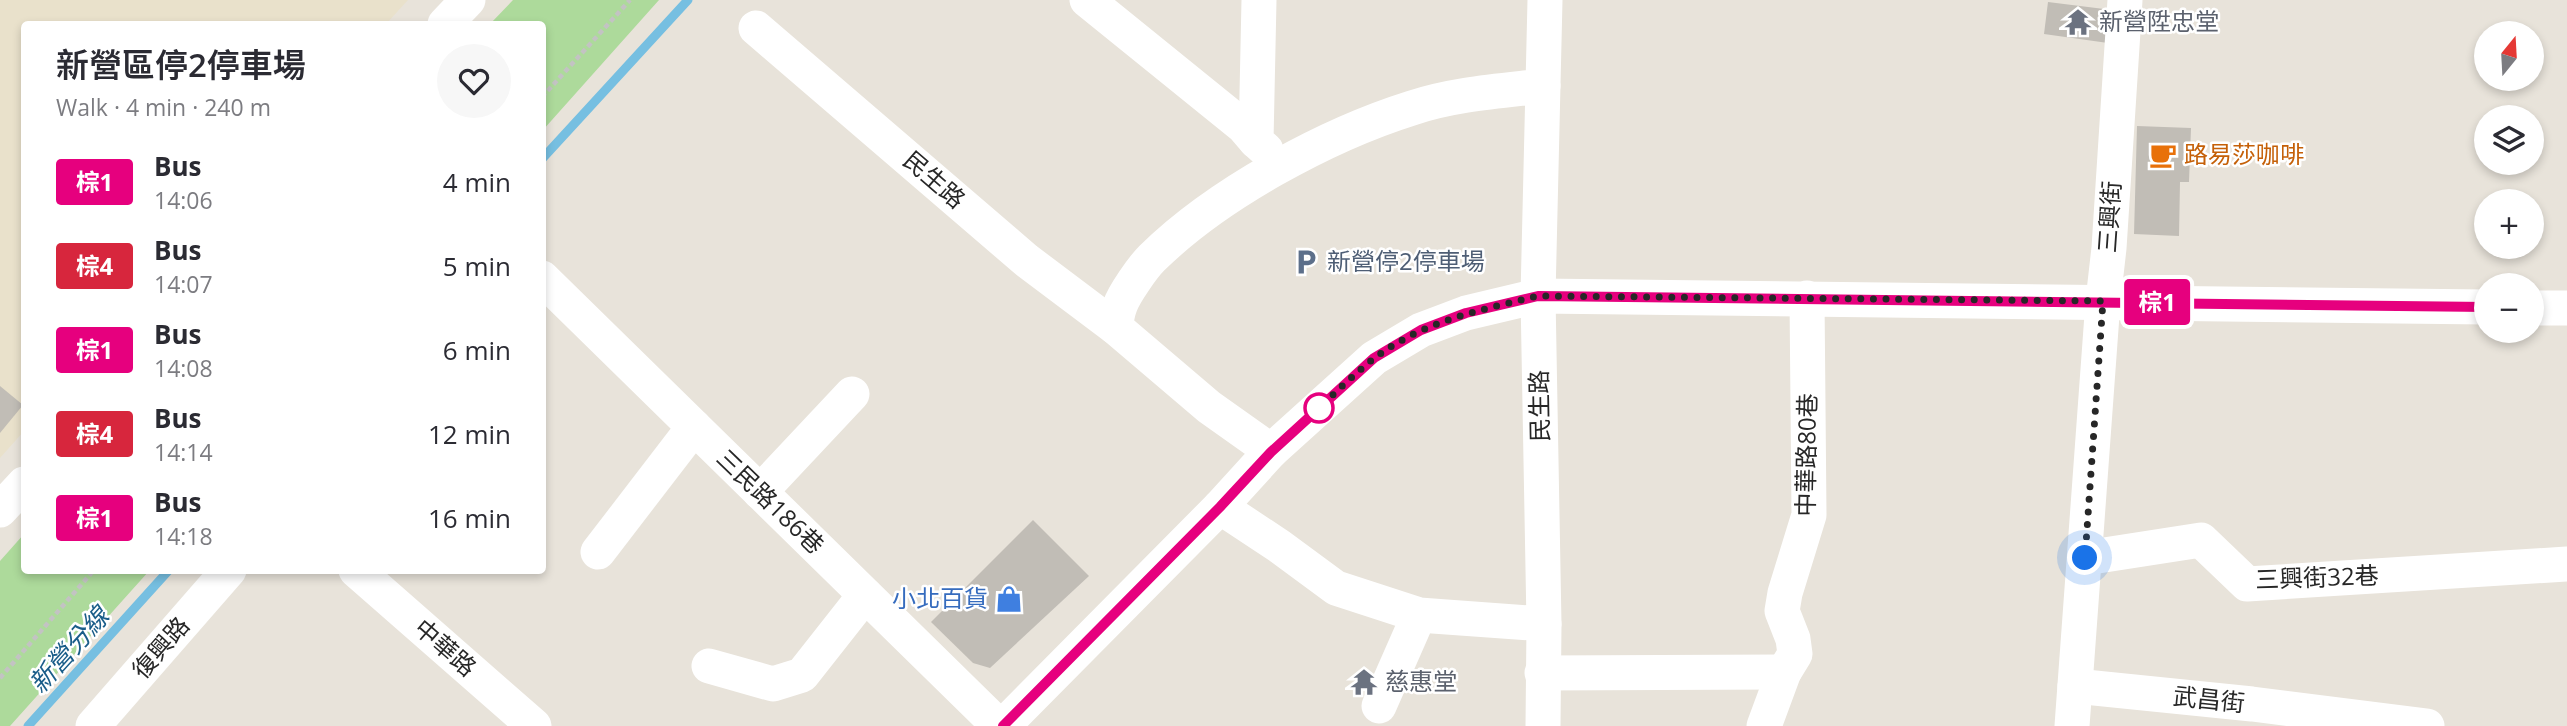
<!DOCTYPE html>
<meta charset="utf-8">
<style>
:root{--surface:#fff;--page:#f7f7f7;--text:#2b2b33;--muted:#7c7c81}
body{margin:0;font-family:"Open Sans","Noto Sans TC",sans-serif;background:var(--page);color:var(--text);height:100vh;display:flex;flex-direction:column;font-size:26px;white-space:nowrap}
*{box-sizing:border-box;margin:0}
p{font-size:23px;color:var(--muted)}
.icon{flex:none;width:38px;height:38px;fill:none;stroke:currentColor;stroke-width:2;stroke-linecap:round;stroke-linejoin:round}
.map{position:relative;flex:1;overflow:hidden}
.side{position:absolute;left:21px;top:21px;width:525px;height:553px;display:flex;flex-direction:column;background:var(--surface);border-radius:7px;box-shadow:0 4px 10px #0003}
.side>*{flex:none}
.badge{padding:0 14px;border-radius:5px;font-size:24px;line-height:46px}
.needle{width:46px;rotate:18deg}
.controls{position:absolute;left:2474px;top:21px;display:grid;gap:14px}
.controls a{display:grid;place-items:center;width:70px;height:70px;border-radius:50%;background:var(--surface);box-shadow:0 4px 10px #0003;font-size:35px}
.you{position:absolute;width:35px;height:35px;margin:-18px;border:5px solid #fff;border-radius:50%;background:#1a73e8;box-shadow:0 0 0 10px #1a73e833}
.map>.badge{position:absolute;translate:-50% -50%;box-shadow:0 0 0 4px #fff}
.round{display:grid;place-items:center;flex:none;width:74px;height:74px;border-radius:37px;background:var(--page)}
.headline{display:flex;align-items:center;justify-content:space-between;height:119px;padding:0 35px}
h1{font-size:33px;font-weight:600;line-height:52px}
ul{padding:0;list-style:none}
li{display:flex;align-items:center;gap:21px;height:84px;padding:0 35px}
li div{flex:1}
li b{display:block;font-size:26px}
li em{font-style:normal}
li .badge{min-width:77px;font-weight:700;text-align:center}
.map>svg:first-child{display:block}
</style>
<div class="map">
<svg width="2567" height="726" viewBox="0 0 2567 726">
<rect width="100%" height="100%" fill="#e8e3da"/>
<!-- education -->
<path fill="#e9e1cb" d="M0 0H408L386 24H24V431L0 458Z"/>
<!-- green -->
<g fill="#adda9b">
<path d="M513 0H659L543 130 542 24H490Z"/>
<path d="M24 534V570L149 571 10 726H0V561Z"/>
</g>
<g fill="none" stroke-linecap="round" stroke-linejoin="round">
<!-- stream -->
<g stroke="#76bfe1" stroke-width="9">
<path d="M542 159 688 0"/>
<path d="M28 726 169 570"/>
</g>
</g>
<!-- building -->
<g fill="#c1bdb6">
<path d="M2048 2 2112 10 2108 43 2044 34Z"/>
<path d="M2137 126 2191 128 2189 182H2180L2179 236 2134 234Z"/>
<path d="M0 386 23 405 0 433Z"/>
<path d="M1033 520 1089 576 990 668 973 663 931 622Z"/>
</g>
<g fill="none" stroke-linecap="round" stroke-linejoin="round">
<!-- path -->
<g stroke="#c3c3c3" stroke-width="4.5" stroke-dasharray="5 3.5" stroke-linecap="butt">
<path d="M542 97 630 0"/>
<path d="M0 678 94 570"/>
</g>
<!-- minor -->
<g stroke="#fff" stroke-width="35">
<path d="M1087 0 1244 127 1256 141"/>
<path d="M1259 0 1256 141 1266 150"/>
<path d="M445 24 468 0"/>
<path d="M756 28 1026 260 1115 327"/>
<path d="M542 278 999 726"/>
<path d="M2532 308H2567"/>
<path d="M1271 451 1209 407 1115 327C1117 320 1117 313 1120 306 1124 294 1143 267 1152 258 1217 194 1326 135 1412 108 1454 94 1500 91 1543 86"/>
<path d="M760 492 852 394"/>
<path d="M1220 507 1279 546 1336 588 1419 615 1544 624"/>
<path d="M0 510 24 484"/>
<path d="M598 552 694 427"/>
<path d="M2085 558 2201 540 2247 584 2567 564"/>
<path d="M356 570 534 726"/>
<path d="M709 666 773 684 802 675 865 595"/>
<path d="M1542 673 1784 672"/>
<path d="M2075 686 2252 704 2427 726"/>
<path d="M1379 706 1419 615"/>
<path d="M93 726 229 570"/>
<path d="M1003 726 1220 507 1271 451 1374 358 1421 330 1466 313 1538 296 2487 307"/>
<path d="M1543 726 1544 624 1538 296 1545 0"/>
<path d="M1764 726 1784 672 1795 654 1793 639 1782 611 1785 593 1809 515 1807 298"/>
<path d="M2072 726 2103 301 2109 248 2125 0"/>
</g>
</g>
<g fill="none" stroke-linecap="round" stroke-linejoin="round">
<defs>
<path id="line" d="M1003 726 1220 507 1271 452 1374 358 1421 330 1466 313 1538 296 2487 307"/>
</defs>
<!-- line casing -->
<use href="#line" stroke="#fff" stroke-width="16"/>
<!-- line -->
<use href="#line" stroke="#e6007e" stroke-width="10"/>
<!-- walk -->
<path stroke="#272727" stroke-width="7" stroke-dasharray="0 12.6" d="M1319 408 1312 414C1332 396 1351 377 1372 360 1420 322 1480 310 1538 296L2103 301 2085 558"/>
</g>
<!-- icons -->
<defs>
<symbol id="temple-bare" viewBox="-9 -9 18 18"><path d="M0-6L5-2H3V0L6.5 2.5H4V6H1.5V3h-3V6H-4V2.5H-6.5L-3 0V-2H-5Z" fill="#6b7280" stroke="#fff" stroke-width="2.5" paint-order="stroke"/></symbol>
<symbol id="cafe-bare" viewBox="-9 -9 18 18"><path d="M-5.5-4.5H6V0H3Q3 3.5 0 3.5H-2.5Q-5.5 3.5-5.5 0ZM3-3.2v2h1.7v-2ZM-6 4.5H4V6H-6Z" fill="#e8710a" stroke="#fff" stroke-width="2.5" paint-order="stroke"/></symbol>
<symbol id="parking-bare" viewBox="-9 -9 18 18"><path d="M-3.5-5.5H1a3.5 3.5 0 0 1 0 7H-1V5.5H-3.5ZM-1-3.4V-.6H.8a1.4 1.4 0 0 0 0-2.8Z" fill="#5c6f8a" stroke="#fff" stroke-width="2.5" paint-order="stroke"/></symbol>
<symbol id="shop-bare" viewBox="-9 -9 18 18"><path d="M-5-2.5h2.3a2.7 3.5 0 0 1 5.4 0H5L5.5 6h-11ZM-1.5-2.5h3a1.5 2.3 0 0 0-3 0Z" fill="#3f7fe0" stroke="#fff" stroke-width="2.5" paint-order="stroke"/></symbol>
</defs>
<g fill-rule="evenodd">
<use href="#temple-bare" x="2059" y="3" width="38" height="38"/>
<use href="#cafe-bare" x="2144" y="136" width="38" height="38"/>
<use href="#parking-bare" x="1287" y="243" width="38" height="38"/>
<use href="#shop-bare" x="990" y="580" width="38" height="38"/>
<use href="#temple-bare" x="1345" y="663" width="38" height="38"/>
</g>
<!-- markers -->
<circle fill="#fff" stroke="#e6007e" stroke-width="3.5" cx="1319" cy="408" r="14"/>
<g text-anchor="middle" stroke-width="5" stroke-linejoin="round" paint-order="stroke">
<!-- worship labels -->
<g font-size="24" fill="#5b616d" stroke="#fff" text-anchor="start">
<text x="2099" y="30">新營陞忠堂</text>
<text x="1385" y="690">慈惠堂</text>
</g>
<!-- food labels -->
<g font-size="24" fill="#c56008" stroke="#fff" text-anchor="start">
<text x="2184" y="163">路易莎咖啡</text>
</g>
<!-- street labels -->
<g font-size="24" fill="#272727" stroke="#fff">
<text transform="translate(934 180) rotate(41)" y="8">民生路</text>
<text transform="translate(2110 217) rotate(-86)" y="8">三興街</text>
<text transform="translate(1540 406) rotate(-91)" y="8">民生路</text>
<text transform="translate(1807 455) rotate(-89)" y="8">中華路80巷</text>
<text transform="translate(770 502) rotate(44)" y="8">三民路186巷</text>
<text transform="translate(2317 578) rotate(-2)" y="8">三興街32巷</text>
<text transform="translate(161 648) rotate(-49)" y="8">復興路</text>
<text transform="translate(445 648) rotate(41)" y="8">中華路</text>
<text transform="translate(2209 700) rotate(6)" y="8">武昌街</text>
</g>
<!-- service labels -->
<g font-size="24" fill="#4e5e75" stroke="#fff" text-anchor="start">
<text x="1327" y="270">新營停2停車場</text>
</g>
<!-- shop labels -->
<g font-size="24" fill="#366cbe" stroke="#fff" text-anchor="end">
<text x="988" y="607">小北百貨</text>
</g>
<!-- water labels -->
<g font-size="26" font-style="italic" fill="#1a5d89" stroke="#fff">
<text transform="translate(69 650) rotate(-48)" y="9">新營分線</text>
</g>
</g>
</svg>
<div class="controls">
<a><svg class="needle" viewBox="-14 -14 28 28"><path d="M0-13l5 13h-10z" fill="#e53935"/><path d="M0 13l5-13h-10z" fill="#7c7c81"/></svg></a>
<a><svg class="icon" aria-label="layers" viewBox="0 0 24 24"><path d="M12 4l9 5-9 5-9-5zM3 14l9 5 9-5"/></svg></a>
<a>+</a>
<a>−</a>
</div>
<div class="you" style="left:2085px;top:558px"></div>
<b class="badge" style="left:2157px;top:302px;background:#e6007e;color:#fff">棕1</b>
<section class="side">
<div class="headline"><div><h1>新營區停2停車場</h1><p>Walk · 4 min · 240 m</p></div><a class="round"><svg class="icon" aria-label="heart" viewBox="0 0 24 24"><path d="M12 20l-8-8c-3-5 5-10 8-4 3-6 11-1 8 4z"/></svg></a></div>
<ul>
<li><span class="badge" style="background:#e6007e;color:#fff">棕1</span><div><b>Bus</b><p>14:06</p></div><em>4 min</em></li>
<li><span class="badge" style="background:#d7263d;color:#fff">棕4</span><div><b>Bus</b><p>14:07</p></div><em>5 min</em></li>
<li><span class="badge" style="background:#e6007e;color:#fff">棕1</span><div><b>Bus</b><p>14:08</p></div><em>6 min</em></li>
<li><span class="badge" style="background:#d7263d;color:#fff">棕4</span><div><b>Bus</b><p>14:14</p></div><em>12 min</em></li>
<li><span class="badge" style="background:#e6007e;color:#fff">棕1</span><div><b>Bus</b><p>14:18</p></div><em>16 min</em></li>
</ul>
</section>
</div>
